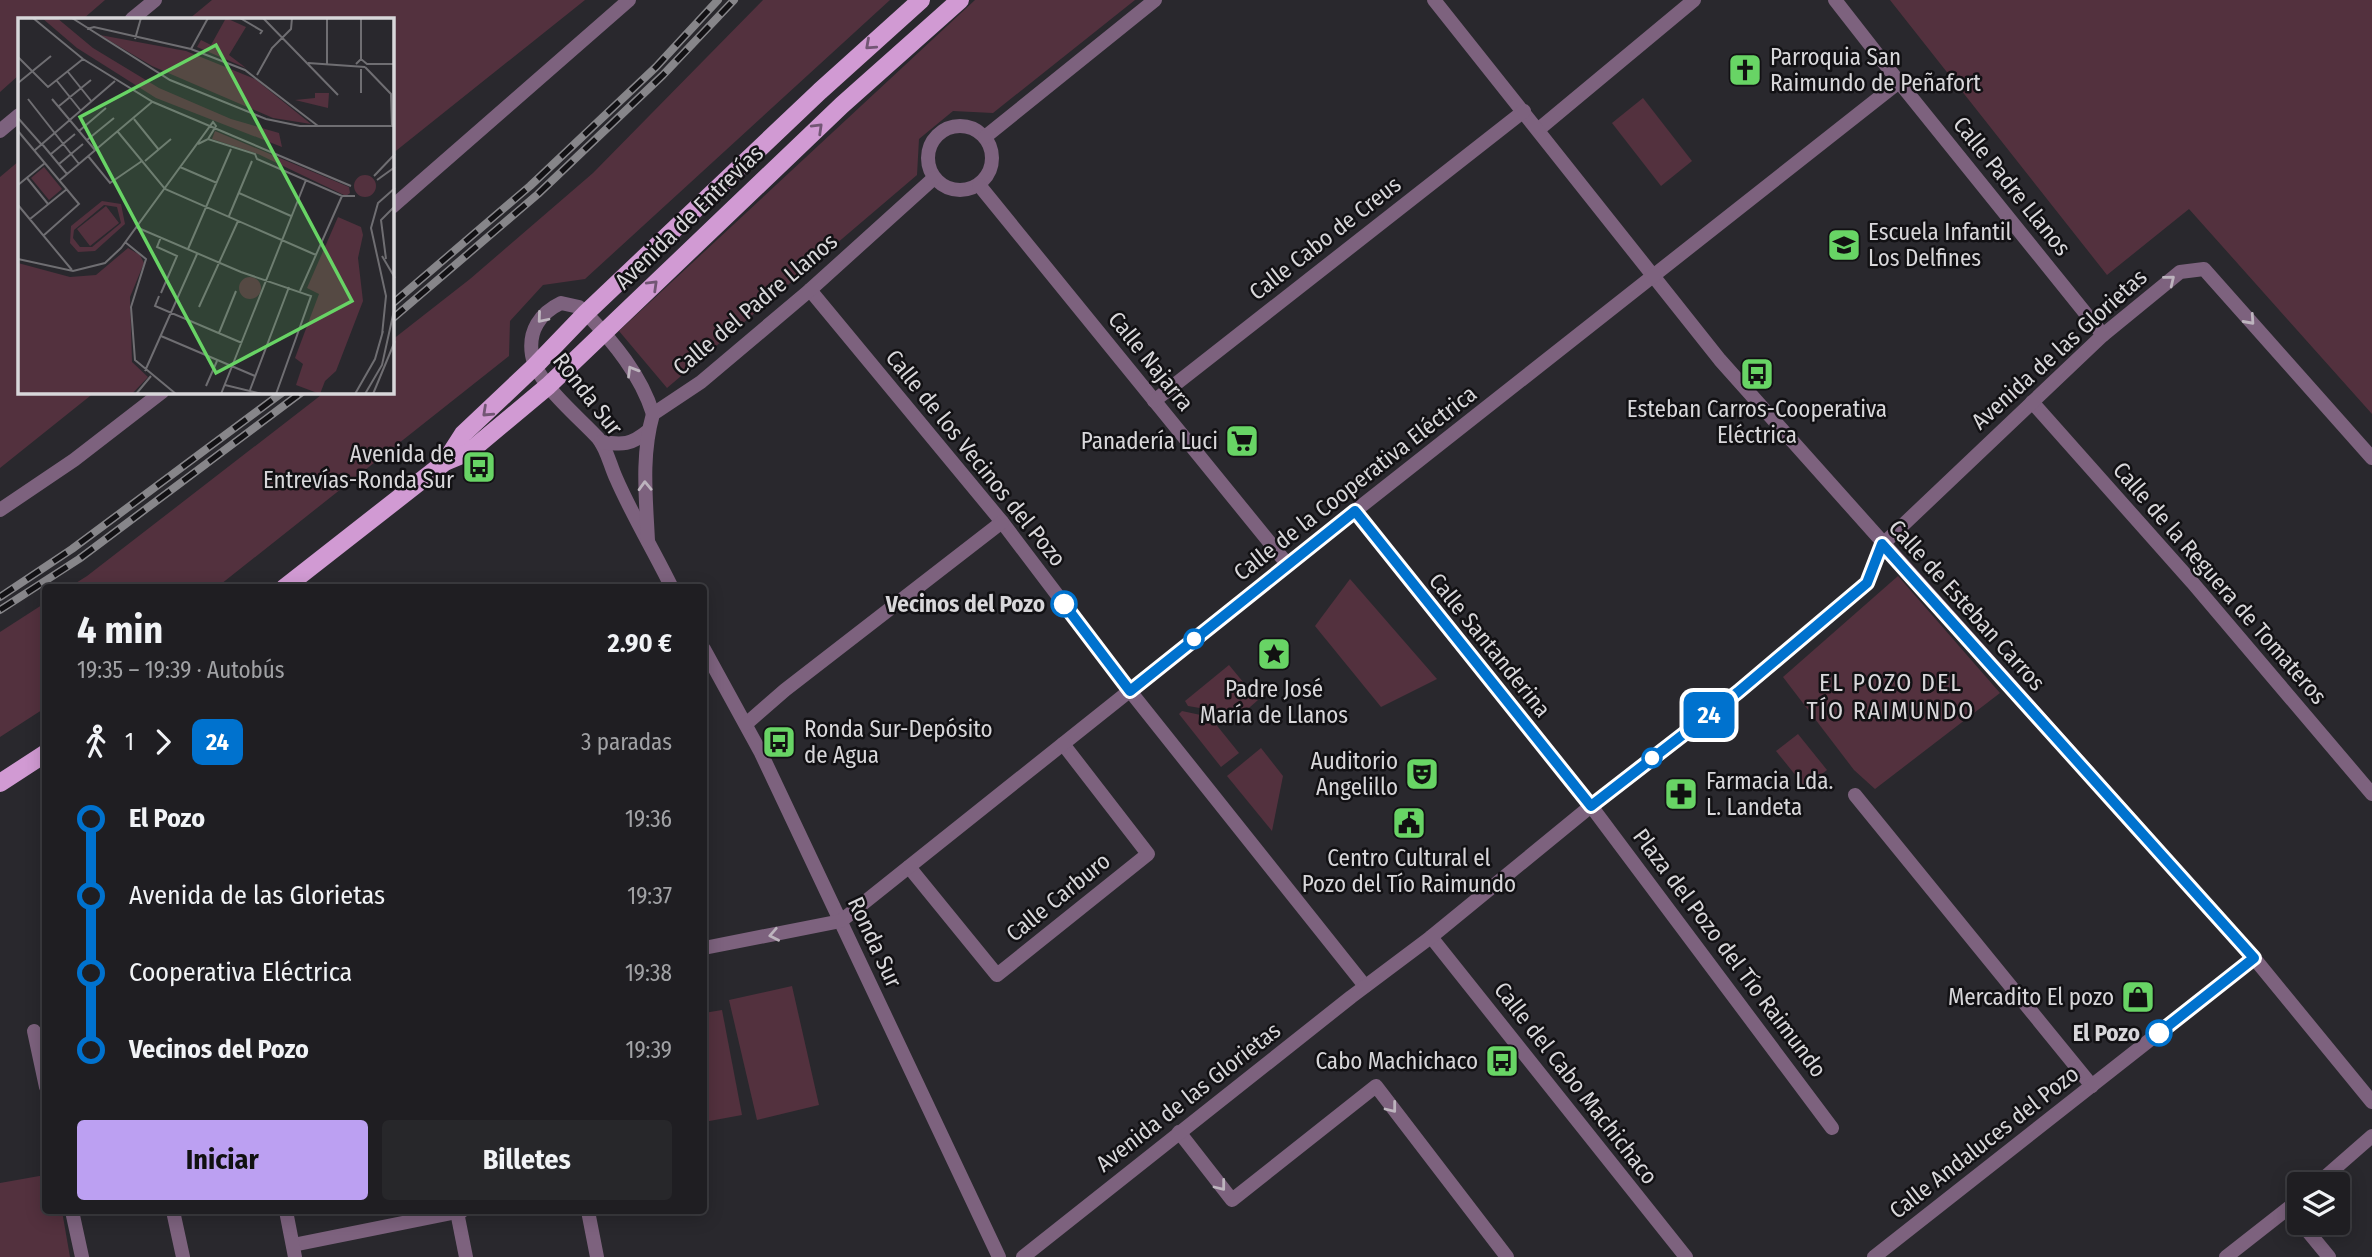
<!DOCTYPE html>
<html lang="es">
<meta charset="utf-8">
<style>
:root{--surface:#1f1e22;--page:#27272a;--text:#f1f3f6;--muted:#a1a2a5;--line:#3c3c40;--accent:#bca0f2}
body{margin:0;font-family:"Fira Sans Condensed",sans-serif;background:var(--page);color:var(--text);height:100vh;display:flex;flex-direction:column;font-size:26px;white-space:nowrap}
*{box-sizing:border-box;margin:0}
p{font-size:23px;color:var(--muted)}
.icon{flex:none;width:38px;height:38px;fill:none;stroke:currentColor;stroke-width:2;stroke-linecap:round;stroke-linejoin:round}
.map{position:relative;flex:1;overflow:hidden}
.panel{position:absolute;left:42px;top:584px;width:665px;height:630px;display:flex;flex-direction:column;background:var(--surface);border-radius:7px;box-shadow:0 4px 18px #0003,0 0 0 2px var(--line)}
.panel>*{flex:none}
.badge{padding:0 14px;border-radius:10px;font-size:24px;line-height:46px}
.controls{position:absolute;left:2287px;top:1172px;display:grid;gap:14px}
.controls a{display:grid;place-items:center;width:63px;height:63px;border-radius:7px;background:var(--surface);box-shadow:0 4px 18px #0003,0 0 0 2px var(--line);font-size:35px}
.map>.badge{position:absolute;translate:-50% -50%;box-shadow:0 0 0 4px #fff}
.legs{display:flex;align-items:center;gap:10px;height:77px;padding:0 35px;font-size:23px}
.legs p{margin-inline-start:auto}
.headline{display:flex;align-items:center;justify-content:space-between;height:119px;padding:0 35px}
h1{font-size:38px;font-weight:700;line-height:52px}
.action{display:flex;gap:14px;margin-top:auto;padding:14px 35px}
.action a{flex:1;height:80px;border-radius:7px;background:var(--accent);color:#111;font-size:28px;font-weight:700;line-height:80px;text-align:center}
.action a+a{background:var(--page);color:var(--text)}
ul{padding:0 35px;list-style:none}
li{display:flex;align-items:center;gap:24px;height:77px;font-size:26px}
li i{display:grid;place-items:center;width:10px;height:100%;margin:0 9px;background:currentColor}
li i::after{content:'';width:18px;height:18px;margin:-9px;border:5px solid;border-radius:50%;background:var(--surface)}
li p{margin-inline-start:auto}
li:first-child i{background:linear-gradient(#0000 50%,currentColor 0)}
li:last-child i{background:linear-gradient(currentColor 50%,#0000 0)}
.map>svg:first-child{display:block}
</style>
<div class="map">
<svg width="2372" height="1257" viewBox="0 0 2372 1257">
<rect width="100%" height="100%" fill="#29282d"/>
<!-- green -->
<g fill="#53313e">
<path d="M0 0H105L83 19H19V75L0 92Z"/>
<path d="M212 0H585L392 154V19H189Z"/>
<path d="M763 0H890L585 279 543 285 510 321 509 356 216 588H68L87 576 325 392H392V340L470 279 593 173Z"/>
<path d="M975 0H1135L993 113 953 111 919 139 917 175 667 388 619 331Z"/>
<path d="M1890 0H2372V414L2189 209 2107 275Z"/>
<path d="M1643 98 1692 161 1661 186 1612 123Z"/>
<path d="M19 161V392H95L0 468V177Z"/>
<path d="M1898 576 2000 693 1875 789 1854 770 1783 677Z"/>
<path d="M1350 579 1437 679 1381 707 1315 626Z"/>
<path d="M45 603V708L0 737V632Z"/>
<path d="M1275 640 1287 654 1272 667 1261 653Z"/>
<path d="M1229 665 1258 700 1241 715 1188 706 1185 701Z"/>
<path d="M1182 711 1210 717 1239 753 1221 767 1179 714Z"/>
<path d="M1798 734 1827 770 1805 787 1776 751Z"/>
<path d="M1261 748 1283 776 1272 831 1227 776Z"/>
<path d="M792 986 819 1105 757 1120 729 1000Z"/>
<path d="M722 1010 742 1115 704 1122V1013Z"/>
<path d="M45 1175 46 1211H62L70 1257H0V1183Z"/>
</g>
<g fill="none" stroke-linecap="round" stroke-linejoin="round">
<!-- pedestrian -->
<g stroke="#7d627e" stroke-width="14">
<path d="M1539 129 1694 0"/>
<path d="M909 867 997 975 1148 854 1063 744"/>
<path d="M293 1245 462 1211"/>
</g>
<!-- minor -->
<g stroke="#7d627e" stroke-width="14">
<path d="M1434 0 1720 360 2254 958 2372 1102"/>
<path d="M1835 0 1899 82 2103 335"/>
<path d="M132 19 155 0"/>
<circle cx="960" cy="158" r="32"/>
<path d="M0 131 19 115"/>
<path d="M985 137 1155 0"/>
<path d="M979 185 1288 565"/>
<path d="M810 290 1002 522 1130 691 1365 986"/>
<path d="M1154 401 1524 111"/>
<path d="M2032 402 2192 582 2372 794"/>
<path d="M653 414C641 375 614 343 586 313L579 307 561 303C540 313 528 331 532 355 537 384 579 417 598 438 607 449 610 465 616 478 632 515 654 551 672 588"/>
<path d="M601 442C623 445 631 445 648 431"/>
<path d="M1355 511 1591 806 1832 1128"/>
<path d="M648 541C646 498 641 456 653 414L701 382 810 290 934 178"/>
<path d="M704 649 761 753 999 1257"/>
<path d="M746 724 785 690 1002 522"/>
<path d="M1855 795 2092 1086"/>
<path d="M1431 937 1686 1257"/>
<path d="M704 948 841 921 1355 511 1899 82"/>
<path d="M34 1031 46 1087"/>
<path d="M1179 1132 1232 1200 1376 1086 1507 1257"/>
<path d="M2316 1185 2372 1136"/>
<path d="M72 1211 82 1257"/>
<path d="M173 1211 183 1257"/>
<path d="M286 1211 295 1257"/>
<path d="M588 1211 597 1257"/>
<path d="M457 1212 466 1257"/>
<path d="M2301 1223 2329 1257"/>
<path d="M1023 1257 1351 997 1431 937 1591 806 1738 692 1867 583 1883 544 2103 335 2180 272 2204 269 2372 458"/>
<path d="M1874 1257 2254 958"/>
<path d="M2226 1257 2300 1199"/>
</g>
<!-- tertiary -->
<g stroke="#7d627e" stroke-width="14">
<path d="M392 207 629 0"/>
<path d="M0 510 74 460 162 392"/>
</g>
<!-- primary -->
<g stroke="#d19ad3" stroke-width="18">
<path d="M445 462 463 434 535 366 586 313 820 91 921 0"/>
<path d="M284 588 445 462 469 452 548 386 842 105 960 0"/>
<path d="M0 783 46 753"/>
</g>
<defs>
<g id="rail">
<path d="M392 304 530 186 656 67 718 0"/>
<path d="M392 319 538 194 663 75 734 0"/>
<path d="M0 597 72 549 283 392"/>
<path d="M0 610 79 559 302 392"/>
</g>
</defs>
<!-- rail casing -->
<use href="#rail" stroke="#87868a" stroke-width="8"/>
<!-- rail -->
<use href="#rail" stroke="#121114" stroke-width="5" stroke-dasharray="16" stroke-linecap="butt"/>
</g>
<!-- one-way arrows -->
<defs><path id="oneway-chevron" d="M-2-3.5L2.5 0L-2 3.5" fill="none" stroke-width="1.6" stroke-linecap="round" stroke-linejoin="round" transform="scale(1.75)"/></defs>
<g stroke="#725674">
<use href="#oneway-chevron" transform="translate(870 45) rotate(138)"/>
<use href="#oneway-chevron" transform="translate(818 128) rotate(-44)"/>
<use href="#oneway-chevron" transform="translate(653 285) rotate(-44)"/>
<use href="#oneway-chevron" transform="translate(487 412) rotate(137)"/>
</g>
<g stroke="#bdb4be">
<use href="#oneway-chevron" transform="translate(2170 280) rotate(-39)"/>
<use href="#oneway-chevron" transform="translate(542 318) rotate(130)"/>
<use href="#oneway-chevron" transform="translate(2250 320) rotate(48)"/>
<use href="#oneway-chevron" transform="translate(632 371) rotate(-121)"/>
<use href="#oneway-chevron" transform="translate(645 486) rotate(-92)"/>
<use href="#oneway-chevron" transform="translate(774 935) rotate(169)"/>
<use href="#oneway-chevron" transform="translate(1392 1108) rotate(52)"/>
<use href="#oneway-chevron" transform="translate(1221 1186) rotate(52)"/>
</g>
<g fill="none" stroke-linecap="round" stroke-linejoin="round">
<defs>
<path id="line-1" d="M1064 604 1130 691 1355 511 1591 806 1738 692 1867 583 1882 544 2254 958 2159 1033"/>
</defs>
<!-- line-1 casing -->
<use href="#line-1" stroke="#fff" stroke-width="16"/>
<!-- line-1 -->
<use href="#line-1" stroke="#0072ce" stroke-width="10"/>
</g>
<!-- icons -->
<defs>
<symbol id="church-square" viewBox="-11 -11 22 22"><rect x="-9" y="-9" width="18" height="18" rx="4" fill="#68d465" stroke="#121114"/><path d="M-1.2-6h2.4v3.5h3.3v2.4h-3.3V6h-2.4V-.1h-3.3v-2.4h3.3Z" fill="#111"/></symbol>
<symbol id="school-square" viewBox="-11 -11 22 22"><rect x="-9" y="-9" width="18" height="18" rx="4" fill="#68d465" stroke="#121114"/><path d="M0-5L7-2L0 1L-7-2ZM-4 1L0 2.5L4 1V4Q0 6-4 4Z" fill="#111"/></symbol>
<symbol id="bus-square" viewBox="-11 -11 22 22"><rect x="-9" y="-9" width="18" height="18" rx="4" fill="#68d465" stroke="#121114"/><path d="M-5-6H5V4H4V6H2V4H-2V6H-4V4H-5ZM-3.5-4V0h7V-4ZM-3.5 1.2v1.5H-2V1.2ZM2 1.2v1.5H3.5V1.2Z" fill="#111"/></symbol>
<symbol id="supermarket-square" viewBox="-11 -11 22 22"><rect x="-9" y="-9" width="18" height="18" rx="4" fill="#68d465" stroke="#121114"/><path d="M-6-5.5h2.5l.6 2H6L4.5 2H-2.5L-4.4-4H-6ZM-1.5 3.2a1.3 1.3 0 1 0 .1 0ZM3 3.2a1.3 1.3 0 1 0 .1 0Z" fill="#111"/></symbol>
<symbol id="sight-square" viewBox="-11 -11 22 22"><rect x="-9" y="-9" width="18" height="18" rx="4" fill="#68d465" stroke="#121114"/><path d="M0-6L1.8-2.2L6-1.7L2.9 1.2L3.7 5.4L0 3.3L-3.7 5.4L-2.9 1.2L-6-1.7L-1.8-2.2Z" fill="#111"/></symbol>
<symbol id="theatre-square" viewBox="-11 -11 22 22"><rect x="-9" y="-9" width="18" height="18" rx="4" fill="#68d465" stroke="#121114"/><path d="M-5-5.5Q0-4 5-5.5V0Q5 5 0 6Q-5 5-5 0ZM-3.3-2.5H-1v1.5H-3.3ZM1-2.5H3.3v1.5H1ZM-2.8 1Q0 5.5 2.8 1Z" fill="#111"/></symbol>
<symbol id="pharmacy-square" viewBox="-11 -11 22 22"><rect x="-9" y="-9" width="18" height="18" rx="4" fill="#68d465" stroke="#121114"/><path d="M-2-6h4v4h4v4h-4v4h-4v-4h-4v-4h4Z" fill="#111"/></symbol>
<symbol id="civic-square" viewBox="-11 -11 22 22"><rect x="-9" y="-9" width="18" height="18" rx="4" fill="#68d465" stroke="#121114"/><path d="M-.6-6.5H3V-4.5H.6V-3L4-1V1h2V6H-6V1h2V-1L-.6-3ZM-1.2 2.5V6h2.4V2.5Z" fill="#111"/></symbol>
<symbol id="shop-square" viewBox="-11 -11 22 22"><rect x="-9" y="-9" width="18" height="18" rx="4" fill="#68d465" stroke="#121114"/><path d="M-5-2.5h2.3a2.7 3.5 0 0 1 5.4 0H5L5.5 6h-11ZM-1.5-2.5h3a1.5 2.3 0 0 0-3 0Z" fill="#111"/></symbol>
</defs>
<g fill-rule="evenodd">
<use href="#church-square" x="1726" y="51" width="38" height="38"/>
<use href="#school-square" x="1825" y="226" width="38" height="38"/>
<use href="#bus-square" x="1738" y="355" width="38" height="38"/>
<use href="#supermarket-square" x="1223" y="422" width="38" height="38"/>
<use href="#bus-square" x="460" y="448" width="38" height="38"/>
<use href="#sight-square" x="1255" y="635" width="38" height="38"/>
<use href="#bus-square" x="760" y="723" width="38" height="38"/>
<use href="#theatre-square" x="1403" y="755" width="38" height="38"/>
<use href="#pharmacy-square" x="1662" y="775" width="38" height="38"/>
<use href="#civic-square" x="1390" y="804" width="38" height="38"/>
<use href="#shop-square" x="2119" y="978" width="38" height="38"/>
<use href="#bus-square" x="1483" y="1042" width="38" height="38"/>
</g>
<!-- markers -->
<g fill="#fff" stroke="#0072ce" stroke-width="3.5">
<circle cx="1064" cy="604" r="12"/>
<circle cx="1194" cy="639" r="9"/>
<circle cx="1652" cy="758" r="9"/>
<circle cx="2159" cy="1033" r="12"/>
</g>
<g text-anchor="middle" stroke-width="5" stroke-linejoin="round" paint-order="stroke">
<!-- poi labels -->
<g font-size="23" fill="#d8d7da" stroke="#121114" text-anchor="end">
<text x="1770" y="65" text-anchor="start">Parroquia San<tspan x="1770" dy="26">Raimundo de Peñafort</tspan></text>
<text x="1868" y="240" text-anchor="start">Escuela Infantil<tspan x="1868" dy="26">Los Delfines</tspan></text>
<text x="1757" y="417" text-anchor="middle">Esteban Carros-Cooperativa<tspan x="1757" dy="26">Eléctrica</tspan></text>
<text x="1218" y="449">Panadería Luci</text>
<text x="454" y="462">Avenida de<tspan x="454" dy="26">Entrevías-Ronda Sur</tspan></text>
<text x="1274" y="697" text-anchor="middle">Padre José<tspan x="1274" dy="26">María de Llanos</tspan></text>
<text x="804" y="737" text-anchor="start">Ronda Sur-Depósito<tspan x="804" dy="26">de Agua</tspan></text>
<text x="1398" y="769">Auditorio<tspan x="1398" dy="26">Angelillo</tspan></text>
<text x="1706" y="789" text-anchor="start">Farmacia Lda.<tspan x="1706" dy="26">L. Landeta</tspan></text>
<text x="1409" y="866" text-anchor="middle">Centro Cultural el<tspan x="1409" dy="26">Pozo del Tío Raimundo</tspan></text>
<text x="2114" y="1005">Mercadito El pozo</text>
<text x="1478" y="1069">Cabo Machichaco</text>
</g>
<!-- street labels -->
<g font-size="23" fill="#d8d7da" stroke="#121114">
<text transform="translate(2012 186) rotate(51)" y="8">Calle Padre Llanos</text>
<text transform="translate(689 217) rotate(-44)" y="8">Avenida de Entrevías</text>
<text transform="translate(1325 238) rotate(-38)" y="8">Calle Cabo de Creus</text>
<text transform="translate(755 304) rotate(-40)" y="8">Calle del Padre Llanos</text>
<text transform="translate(2059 349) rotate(-42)" y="8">Avenida de las Glorietas</text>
<text transform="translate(1151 361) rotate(51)" y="8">Calle Najarra</text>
<text transform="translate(588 394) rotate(52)" y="8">Ronda Sur</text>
<text transform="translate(976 458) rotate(51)" y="8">Calle de los Vecinos del Pozo</text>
<text transform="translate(1355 483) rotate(-38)" y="8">Calle de la Cooperativa Eléctrica</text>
<text transform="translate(2220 583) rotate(49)" y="8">Calle de la Reguera de Tomateros</text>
<text transform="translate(1967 605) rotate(48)" y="8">Calle de Esteban Carros</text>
<text transform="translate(1490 645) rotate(51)" y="8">Calle Santanderina</text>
<text transform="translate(1058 897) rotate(-39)" y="8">Calle Carburo</text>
<text transform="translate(875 942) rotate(65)" y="8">Ronda Sur</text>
<text transform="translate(1730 953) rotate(53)" y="8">Plaza del Pozo del Tío Raimundo</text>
<text transform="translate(1576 1083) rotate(52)" y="8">Calle del Cabo Machichaco</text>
<text transform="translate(1188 1097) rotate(-38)" y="8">Avenida de las Glorietas</text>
<text transform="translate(1984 1142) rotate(-38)" y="8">Calle Andaluces del Pozo</text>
</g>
<!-- stop labels -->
<g font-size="23" font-weight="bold" fill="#d8d7da" stroke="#121114" text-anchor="end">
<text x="1045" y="612">Vecinos del Pozo</text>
<text x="2140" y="1041">El Pozo</text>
</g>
<!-- neighbourhood labels -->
<g font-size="24" letter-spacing="2" fill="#d8d7da" stroke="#121114">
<text x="1891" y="691">EL POZO DEL<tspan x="1891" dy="28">TÍO RAIMUNDO</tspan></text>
</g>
</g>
<!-- overview -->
<g transform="translate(18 18)">
<rect width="376" height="376" fill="#29282d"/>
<path d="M24 0H39L75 30 141 70 213 101 261 115 264 129 138 80 59 30ZM208 0 228 9 211 37 228 50 179 29 183 22 193 27ZM82 17 168 33 237 61 293 106 255 100 134 48ZM297 75H311L310 90 277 82 297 80ZM197 113 331 169 332 175 328 178 240 136 194 121ZM26 149 44 171 31 182 13 160ZM336 168a11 11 0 1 1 22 0a11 11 0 1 1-22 0ZM84 183 103 186 107 206 77 233 60 234 52 225 53 208ZM86 187 99 189 103 205 74 229H62L55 220 56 212ZM88 188 101 205 72 228 59 211ZM320 199 343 209 345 217 340 240 345 283 318 353 307 363 302 376 278 367 285 346 277 340 301 276 289 270ZM110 230 122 237 126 245 112 279 114 344 130 359 114 376H0V245L52 259 78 257ZM221 270a11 11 0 1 1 22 0a11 11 0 1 1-22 0Z" fill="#53313e" fill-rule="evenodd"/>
<path fill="none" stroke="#6f6e72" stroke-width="2" d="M15 0 65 41 135 84 333 168M54 0 152 62 248 101 282 108H374L373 76 347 49M222 0 244 13 242 16M245 0 320 77M69 11 76 9 173 31 227 52 300 108M117 21 123 0M173 31 190 0M0 39 30 69 65 41M343 41V0M290 45 347 49M309 46V0M338 46 343 41 349 46H377M50 54 74 84M239 57 254 30 273 11 274 0M39 63 63 93M0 65 33 38M343 75V51M10 81 61 146M34 81 77 132M41 88 73 62M0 100 23 126M116 101 141 132M0 113 61 186 25 218M61 113 88 90M100 114 147 171 298 237M69 122 96 100M24 126 49 156M180 126 190 121 237 136 239 141 324 178H337M17 132 97 63M33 136 57 116M70 138 92 165 124 143M127 143 153 121M41 146 65 126M162 149 199 165M356 158 377 136M9 160 30 186M42 162 134 84M359 162 377 149M0 167 27 145M221 175 273 198M0 187 54 252M211 198 234 143M12 201 49 171M118 209 223 254 293 278 258 376M107 224 128 241 113 289 117 342 158 376M170 231 213 131M364 238 377 260M0 241 55 253 87 245 103 230 195 104 198 108 190 121M368 241 363 202 377 188M282 273 324 178M143 275 159 238 139 229 143 219M141 278 137 288 224 325M181 289 220 203M201 315 218 273M364 317 368 278 353 210 360 185 377 170M143 318 237 358M127 353 179 236M207 367 244 376M188 368 199 343M232 372 271 269M118 376 133 358M203 376 288 162M337 376 357 341 365 313M347 376 364 347 377 288M355 376 377 323"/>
<path fill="#68d465" fill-opacity="0.15" stroke="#68d465" stroke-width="3.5" d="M198 27 334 283 198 355 62 99Z"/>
<rect width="376" height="376" fill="none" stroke="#d8d7da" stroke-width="3.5"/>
</g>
</svg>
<div class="controls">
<a><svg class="icon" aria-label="layers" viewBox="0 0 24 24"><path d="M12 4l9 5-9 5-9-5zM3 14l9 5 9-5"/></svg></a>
</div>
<b class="badge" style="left:1709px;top:715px;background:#0072ce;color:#fff">24</b>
<section class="panel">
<div class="headline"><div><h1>4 min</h1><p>19:35 – 19:39 · Autobús</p></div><b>2.90 €</b></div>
<div class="legs"><svg class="icon" aria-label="walk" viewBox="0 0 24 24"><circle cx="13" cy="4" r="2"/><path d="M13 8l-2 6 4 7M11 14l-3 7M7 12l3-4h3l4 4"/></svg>1<svg class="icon" aria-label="forward" viewBox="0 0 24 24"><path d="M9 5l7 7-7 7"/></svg><b class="badge" style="background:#0072ce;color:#fff">24</b><p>3 paradas</p></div>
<ul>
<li><i style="color:#0072ce"></i><b>El Pozo</b><p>19:36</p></li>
<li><i style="color:#0072ce"></i><span>Avenida de las Glorietas</span><p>19:37</p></li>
<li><i style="color:#0072ce"></i><span>Cooperativa Eléctrica</span><p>19:38</p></li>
<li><i style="color:#0072ce"></i><b>Vecinos del Pozo</b><p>19:39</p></li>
</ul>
<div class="action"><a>Iniciar</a><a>Billetes</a></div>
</section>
</div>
